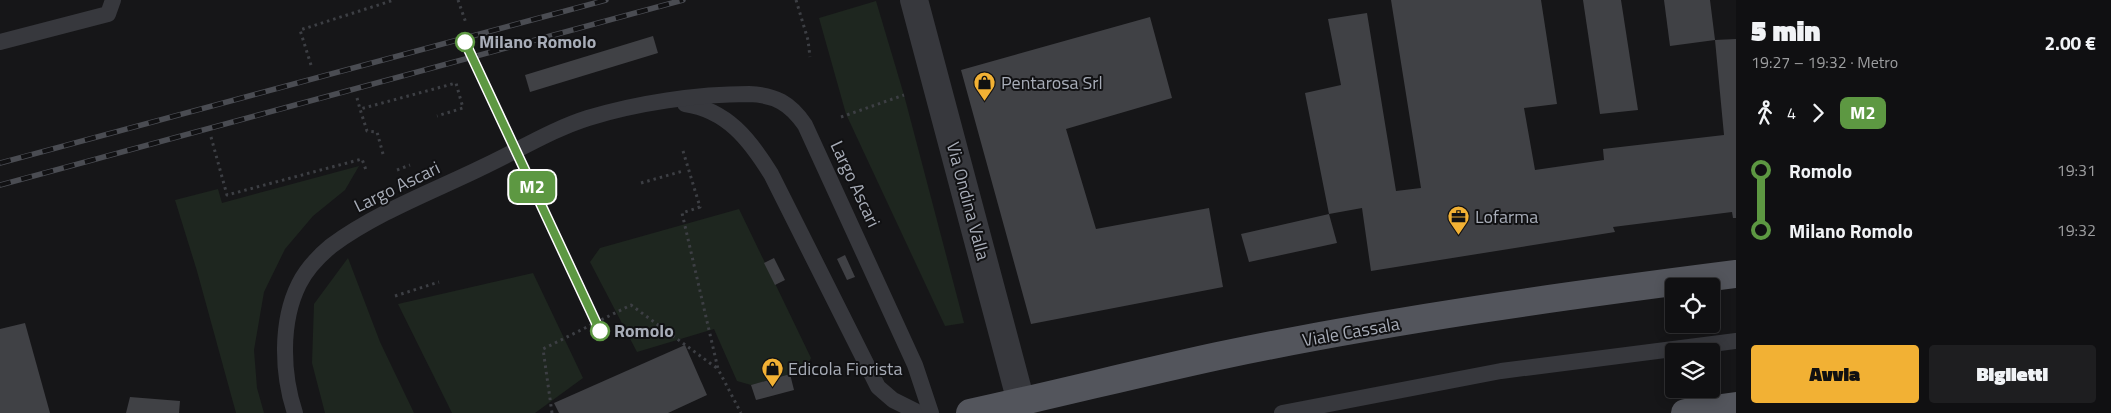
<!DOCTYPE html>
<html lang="it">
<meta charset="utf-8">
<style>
:root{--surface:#101012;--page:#1e1e20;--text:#f1f3f6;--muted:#9c9d9f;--line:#303032;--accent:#f2b134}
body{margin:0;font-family:"Titillium Web",sans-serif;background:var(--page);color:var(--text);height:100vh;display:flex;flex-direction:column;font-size:19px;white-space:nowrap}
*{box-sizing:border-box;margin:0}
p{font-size:16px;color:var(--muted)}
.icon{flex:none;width:28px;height:28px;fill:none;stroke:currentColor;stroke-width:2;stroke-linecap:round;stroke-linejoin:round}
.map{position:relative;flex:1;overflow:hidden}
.sheet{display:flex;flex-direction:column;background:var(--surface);width:375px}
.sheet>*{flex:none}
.badge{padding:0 10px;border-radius:8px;font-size:18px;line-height:32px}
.buttons{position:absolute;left:1665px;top:278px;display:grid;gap:10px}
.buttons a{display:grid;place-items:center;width:55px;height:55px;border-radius:5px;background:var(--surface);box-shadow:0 2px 12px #0003,0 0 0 1px var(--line);font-size:25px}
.map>.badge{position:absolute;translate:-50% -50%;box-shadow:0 0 0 2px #fff}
.legs{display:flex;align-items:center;gap:8px;height:55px;padding:0 15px;font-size:16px}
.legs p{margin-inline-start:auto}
.overview{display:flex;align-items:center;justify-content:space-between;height:85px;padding:0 15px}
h1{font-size:28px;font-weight:800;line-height:38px}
.action{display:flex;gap:10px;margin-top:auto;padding:10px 15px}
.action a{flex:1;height:58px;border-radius:5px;background:var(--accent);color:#111;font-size:20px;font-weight:800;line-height:58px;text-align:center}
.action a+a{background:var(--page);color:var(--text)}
ul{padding:0 15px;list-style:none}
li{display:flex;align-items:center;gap:18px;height:60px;font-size:19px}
li i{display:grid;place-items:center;width:8px;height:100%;margin:0 6px;background:currentColor}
li i::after{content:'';width:12px;height:12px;margin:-6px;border:4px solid;border-radius:50%;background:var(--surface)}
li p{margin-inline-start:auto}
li:first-child i{background:linear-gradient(#0000 50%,currentColor 0)}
li:last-child i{background:linear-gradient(currentColor 50%,#0000 0)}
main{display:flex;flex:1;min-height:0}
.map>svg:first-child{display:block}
</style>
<main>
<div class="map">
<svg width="1736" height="413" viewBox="0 0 1736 413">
<rect width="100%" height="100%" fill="#161618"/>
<!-- green -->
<g fill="#1e261f">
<path d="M876 1 904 95 964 323 945 326 846 114 819 18Z"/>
<path d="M359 166 345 190 313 216 285 249 264 292 254 350 257 388 264 413H236L197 271 175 200 218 189 222 203Z"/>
<path d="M739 209 811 358 805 370 751 385 737 381 714 329 637 352 590 262 600 248Z"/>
<path d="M348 258 380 342 414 413H325L312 363 314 304Z"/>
<path d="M533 273 583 378 535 413H452L398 304Z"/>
</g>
<!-- building -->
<g fill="#404145">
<path d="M1391 0H1541L1557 104 1524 108 1535 170 1604 160 1603 149 1724 135 1715 40 1736 39V218H1733L1732 212 1613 227 1615 232 1371 271 1362 208 1329 214 1305 93 1341 85 1328 19 1367 13 1396 191 1421 188Z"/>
<path d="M1583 0H1621L1638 110 1600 114Z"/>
<path d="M1664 0H1710L1715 40 1670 46Z"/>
<path d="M1150 17 1172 98 1066 129 1096 229 1209 208 1223 287 1031 324 961 70Z"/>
<path d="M653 36 658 53 530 92 525 75Z"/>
<path d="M1329 214 1337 243 1249 262 1241 234Z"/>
<path d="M845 255 855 277 847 280 837 259Z"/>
<path d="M774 258 785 280 775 285 764 263Z"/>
<path d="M25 323 50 413H0V329Z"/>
<path d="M685 345 707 395 668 413H559L554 403Z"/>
<path d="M790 374 794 390 756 400 751 385Z"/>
<path d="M130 397 180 401 179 413H126Z"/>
</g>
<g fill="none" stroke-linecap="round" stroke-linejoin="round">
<!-- path -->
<g stroke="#3d3f44" stroke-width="3" stroke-dasharray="2.5 4" stroke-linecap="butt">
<path d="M458 0 466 23"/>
<path d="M796 0 808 40 810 57"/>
<path d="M311 65 300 30 394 0"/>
<path d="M357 98 360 109"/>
<path d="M841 117 904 95"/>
<path d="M211 137 227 195 362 159 366 170"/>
<path d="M683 151 700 207 682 213 718 369 741 413"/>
<path d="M383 154 377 132 367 131 360 109 456 83 463 108 437 116"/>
<path d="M397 170 410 165"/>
<path d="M641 183 683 171"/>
<path d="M395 296 439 282"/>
<path d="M552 413 543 349 631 305 718 369"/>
</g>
<!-- service -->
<g stroke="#37383d" stroke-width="16">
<path d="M0 42 108 14 113 0"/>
<path d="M685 104C727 110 750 140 771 174L878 387 893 400 919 413"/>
<path d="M295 413C282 374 280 322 299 284 306 270 319 256 331 246 377 212 434 191 485 166 519 150 553 129 588 118 637 103 697 94 749 94 775 95 790 103 805 125L915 365 931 413"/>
<path d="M1282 413 1501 371 1736 341"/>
</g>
<!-- minor -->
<path stroke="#37383d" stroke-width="28" d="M914 0 1021 402"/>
<!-- primary -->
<g stroke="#53555c" stroke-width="28">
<path d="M970 413C1053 395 1135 374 1218 356 1389 320 1563 296 1736 274"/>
<path d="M1685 413 1736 406"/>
</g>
<defs>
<g id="rail">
<path d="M0 163 606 0"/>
<path d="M0 185 683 0"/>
</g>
</defs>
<!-- rail casing -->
<use href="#rail" stroke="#4a4c52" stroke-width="5.5"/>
<!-- rail -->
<use href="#rail" stroke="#111113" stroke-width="4" stroke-dasharray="11" stroke-linecap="butt"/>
</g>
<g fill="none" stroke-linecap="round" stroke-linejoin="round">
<defs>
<path id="line-1" d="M465 42 600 331"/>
</defs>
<!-- line-1 casing -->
<use href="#line-1" stroke="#fff" stroke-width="11"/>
<!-- line-1 -->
<use href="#line-1" stroke="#5d9842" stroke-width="8"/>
</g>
<!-- icons -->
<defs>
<symbol id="shop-pin" viewBox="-11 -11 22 30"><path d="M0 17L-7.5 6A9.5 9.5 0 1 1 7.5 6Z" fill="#f2b134" stroke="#111113"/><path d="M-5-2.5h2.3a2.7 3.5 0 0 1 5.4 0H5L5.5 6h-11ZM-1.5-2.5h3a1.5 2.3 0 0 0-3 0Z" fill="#111"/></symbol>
<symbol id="office-pin" viewBox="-11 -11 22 30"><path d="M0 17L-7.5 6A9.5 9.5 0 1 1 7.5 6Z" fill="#f2b134" stroke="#111113"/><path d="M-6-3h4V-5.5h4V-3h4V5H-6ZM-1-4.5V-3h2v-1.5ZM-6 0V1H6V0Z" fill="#111"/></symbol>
</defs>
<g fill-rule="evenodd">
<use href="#shop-pin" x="972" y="70" width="25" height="34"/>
<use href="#office-pin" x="1446" y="204" width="25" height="34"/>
<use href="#shop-pin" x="760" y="356" width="25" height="34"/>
</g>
<!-- markers -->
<g fill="#fff" stroke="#5d9842" stroke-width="2.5">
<circle cx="465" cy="42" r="9"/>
<circle cx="600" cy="331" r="9"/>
</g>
<g text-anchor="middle" stroke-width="4" stroke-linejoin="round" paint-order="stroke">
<!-- stop labels -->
<g font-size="18" font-weight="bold" fill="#a8adb8" stroke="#111113" text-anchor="start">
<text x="479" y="48">Milano Romolo</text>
<text x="614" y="337">Romolo</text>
</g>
<!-- poi labels -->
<g font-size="18" fill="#a8adb8" stroke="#111113" text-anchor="start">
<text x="1001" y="89">Pentarosa Srl</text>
<text x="1475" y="223">Lofarma</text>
<text x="788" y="375">Edicola Fiorista</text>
</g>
<!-- street labels -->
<g font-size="18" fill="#a8adb8" stroke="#111113">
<text transform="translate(855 184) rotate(65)" y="6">Largo Ascari</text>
<text transform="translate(397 187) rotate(-26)" y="6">Largo Ascari</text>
<text transform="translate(968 201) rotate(75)" y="6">Via Ondina Valla</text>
<text transform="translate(1351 332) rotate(-10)" y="6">Viale Cassala</text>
</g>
</g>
</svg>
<div class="buttons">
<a><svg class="icon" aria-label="locate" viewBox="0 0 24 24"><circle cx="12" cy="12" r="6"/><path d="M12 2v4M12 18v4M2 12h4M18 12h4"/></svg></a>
<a><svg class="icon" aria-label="layers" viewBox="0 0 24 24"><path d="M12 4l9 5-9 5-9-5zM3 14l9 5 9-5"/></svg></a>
</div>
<b class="badge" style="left:532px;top:187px;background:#5d9842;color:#fff">M2</b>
</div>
<section class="sheet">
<div class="overview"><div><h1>5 min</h1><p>19:27 – 19:32 · Metro</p></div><b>2.00 €</b></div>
<div class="legs"><svg class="icon" aria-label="walk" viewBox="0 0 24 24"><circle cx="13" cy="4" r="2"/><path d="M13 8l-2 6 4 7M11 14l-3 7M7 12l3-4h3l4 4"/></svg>4<svg class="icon" aria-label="forward" viewBox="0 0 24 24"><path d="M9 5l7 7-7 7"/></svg><b class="badge" style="background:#5d9842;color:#fff">M2</b></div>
<ul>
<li><i style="color:#5d9842"></i><b>Romolo</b><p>19:31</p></li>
<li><i style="color:#5d9842"></i><b>Milano Romolo</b><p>19:32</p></li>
</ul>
<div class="action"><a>Avvia</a><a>Biglietti</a></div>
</section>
</main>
